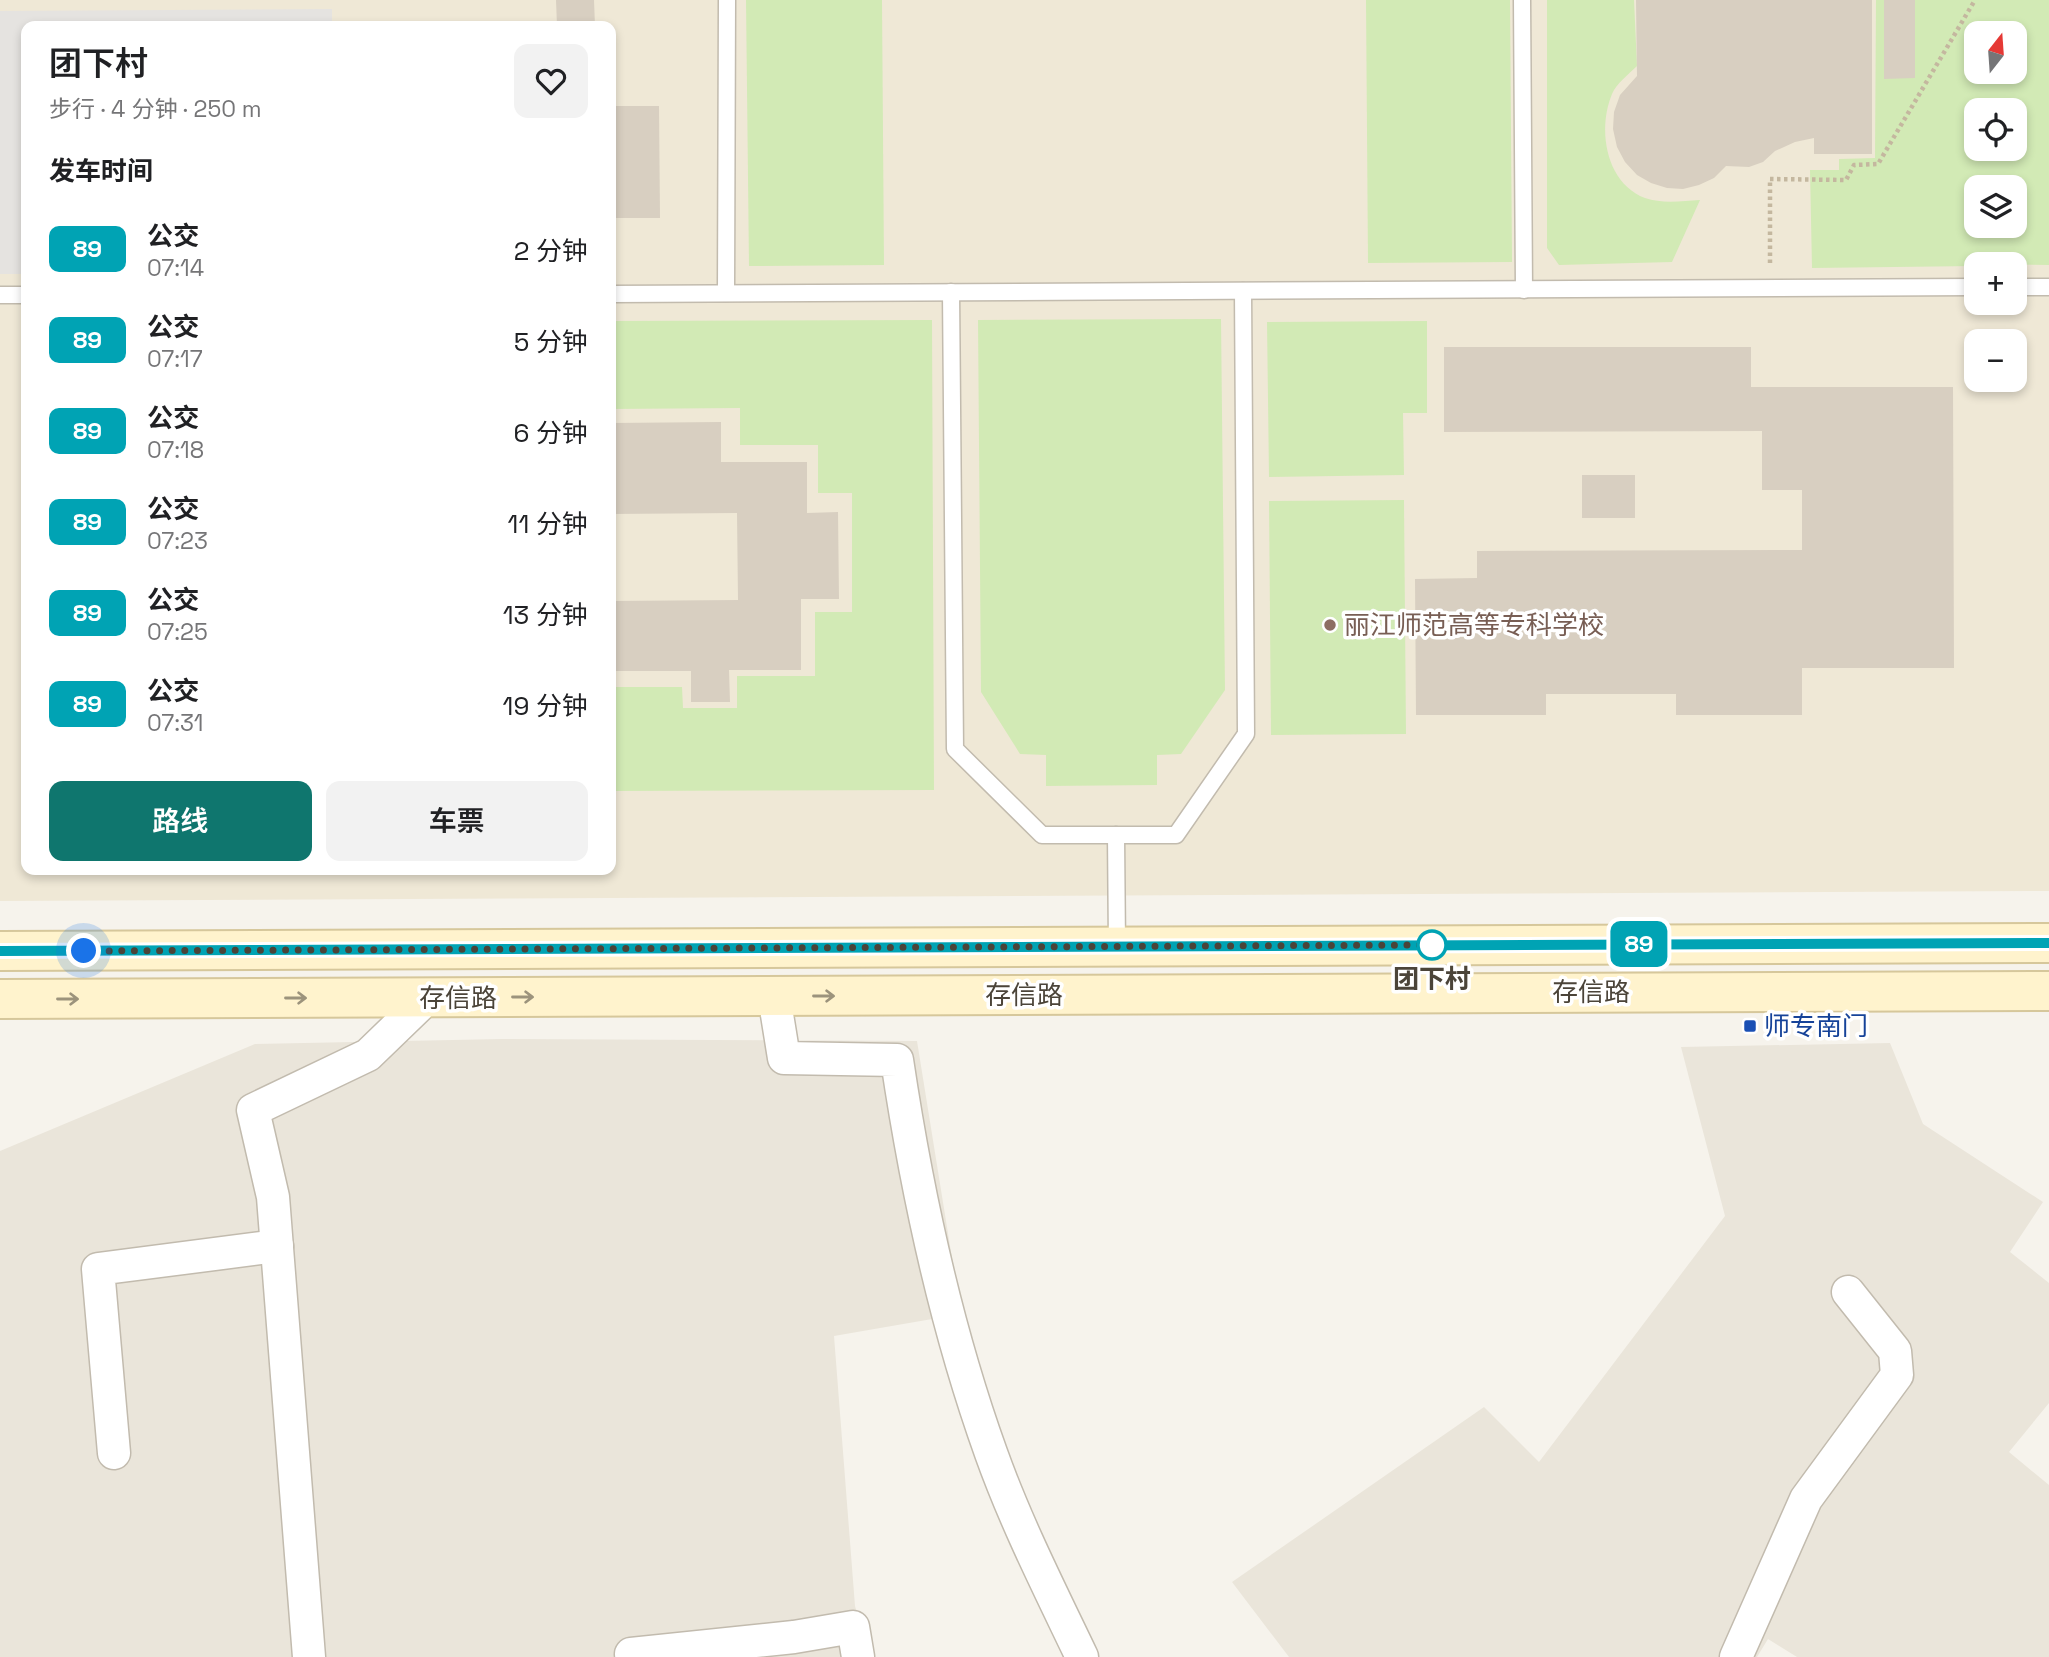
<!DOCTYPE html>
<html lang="zh">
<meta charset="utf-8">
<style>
:root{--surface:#fff;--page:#f2f2f2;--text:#202124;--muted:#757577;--accent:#0f766e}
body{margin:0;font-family:"Space Grotesk","Noto Sans SC",sans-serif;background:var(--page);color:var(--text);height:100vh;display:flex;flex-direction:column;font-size:26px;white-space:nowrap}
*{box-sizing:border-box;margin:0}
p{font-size:23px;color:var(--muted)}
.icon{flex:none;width:38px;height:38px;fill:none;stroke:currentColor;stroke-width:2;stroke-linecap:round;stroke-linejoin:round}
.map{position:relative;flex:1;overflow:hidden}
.sheet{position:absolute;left:21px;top:21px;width:595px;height:854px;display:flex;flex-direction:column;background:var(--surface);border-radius:14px;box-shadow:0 4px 10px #0003}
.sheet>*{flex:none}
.badge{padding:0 14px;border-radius:10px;font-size:24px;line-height:46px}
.needle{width:46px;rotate:17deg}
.tools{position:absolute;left:1964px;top:21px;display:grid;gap:14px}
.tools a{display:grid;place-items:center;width:63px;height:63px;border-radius:14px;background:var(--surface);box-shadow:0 4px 10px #0003;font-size:35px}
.you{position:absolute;width:35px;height:35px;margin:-18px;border:5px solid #fff;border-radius:50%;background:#1a73e8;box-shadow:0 0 0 10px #1a73e833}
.map>.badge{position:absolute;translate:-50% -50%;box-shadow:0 0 0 4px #fff}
h2{padding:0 28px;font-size:26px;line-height:63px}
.round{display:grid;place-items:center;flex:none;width:74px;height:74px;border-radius:14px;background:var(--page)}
.overview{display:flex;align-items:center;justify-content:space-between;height:119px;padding:0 28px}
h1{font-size:33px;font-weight:600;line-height:52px}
.primary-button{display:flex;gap:14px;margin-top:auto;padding:14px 28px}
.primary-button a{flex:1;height:80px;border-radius:14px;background:var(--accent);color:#fff;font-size:28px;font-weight:600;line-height:80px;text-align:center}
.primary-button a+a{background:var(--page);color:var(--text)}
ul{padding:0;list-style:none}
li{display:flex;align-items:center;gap:21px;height:91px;padding:0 28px}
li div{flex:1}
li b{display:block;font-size:26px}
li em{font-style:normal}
li .badge{min-width:77px;font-weight:700;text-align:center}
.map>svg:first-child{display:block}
</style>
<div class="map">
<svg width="2049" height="1657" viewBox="0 0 2049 1657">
<rect width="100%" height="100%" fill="#f6f3ec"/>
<!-- residential -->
<g fill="#eae5da">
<path d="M502 1039 917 1041 961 1314 834 1336 855 1606 869 1657H0V1151L255 1044Z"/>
<path d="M1890 1043 1923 1124 2043 1202 2010 1252 2049 1283V1403L2009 1452 2049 1485V1657H1797L1768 1639 1757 1657H1289L1232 1582 1484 1407 1539 1462 1725 1216 1681 1047Z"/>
</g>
<!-- education -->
<path fill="#efe8d6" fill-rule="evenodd" d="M0 0H2049V891L0 901ZM26 26H611V870H26ZM1976 33H2014V72H1976ZM1976 110H2014V149H1976ZM1976 187H2014V226H1976ZM1976 264H2014V303H1976ZM1976 341H2014V380H1976Z"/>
<!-- green -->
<g fill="#d2eab5" fill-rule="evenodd">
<path d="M746 0H882L884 265 749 266Z"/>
<path d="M1366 0H1510L1512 262 1368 263Z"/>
<path d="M1547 0H1634L1637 66C1629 74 1616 84 1612 94 1597 130 1606 183 1645 198 1662 204 1682 201 1700 200L1672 262 1559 265 1547 248Z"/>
<path d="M1876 0H2049V265L1976 264V266L1812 268 1810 170H1839V159L1875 158ZM1976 33H2014V72H1976ZM1976 110H2014V149H1976ZM1976 187H2014V226H1976Z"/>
<path d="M1221 319 1225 690 1181 754 1157 755V785L1046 786V755L1020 754 981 692 978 320Z"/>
<path d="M932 320 934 790 611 791V687H682L683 708H737V676H815V612H852V493H818V445H740V408L611 409V321Z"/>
<path d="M1427 321V413H1403L1404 475 1269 477 1267 322Z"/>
<path d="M1404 500 1406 734 1271 735 1269 501Z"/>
</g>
<!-- parking -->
<path fill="#e5e3e0" d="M332 9V26H26V274H0V11Z"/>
<!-- building -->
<g fill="#d8cfc1">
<path d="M556 0H594L595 26H557Z"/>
<path d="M1636 0H1872V154H1814V138L1795 142 1775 151 1763 162 1749 167 1726 166 1714 178 1699 185 1683 189 1667 188 1651 183 1637 175 1625 162 1617 147 1613 129 1614 112 1620 95 1637 76Z"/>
<path d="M1884 0H1915V78L1884 79Z"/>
<path d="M611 106H659L660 218H611Z"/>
<path d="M1444 347H1751V387H1953L1954 668H1802V715H1676V694H1546V715H1416L1415 579 1477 578V551L1802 550V490H1762V431L1444 432Z"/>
<path d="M721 422V462H807V513L838 512 839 599H801V670H729L730 702H691V671H611V601L738 600 737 513 611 514V423Z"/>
<rect x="1582" y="475" width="53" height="43"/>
</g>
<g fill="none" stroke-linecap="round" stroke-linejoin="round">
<defs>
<g id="lane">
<path d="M1522 0 1524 290"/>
<path d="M2014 287H2049"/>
<path d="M951 292 955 749 1042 835H1176L1246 734 1243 291"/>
<path d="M726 293 727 0"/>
<path d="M611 294 1976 287"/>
<path d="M0 295H26"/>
<path d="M1116 835 1117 947"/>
</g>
<g id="street">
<path d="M774 996 784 1058 897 1060C917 1194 945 1325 991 1453 1016 1523 1050 1590 1082 1657"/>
<path d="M114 1453 98 1269 277 1246"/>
<path d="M631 1654 794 1637 853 1627 858 1657"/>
<path d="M309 1657 273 1197 253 1110 368 1055 427 998"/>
<path d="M1736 1657 1806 1499 1897 1375 1895 1351 1848 1292"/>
</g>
<g id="secondary">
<path d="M0 951 2049 943"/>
<path d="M0 999 2049 991"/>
</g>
</defs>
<!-- lane casing -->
<use href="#lane" stroke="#c2bbae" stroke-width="19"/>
<!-- street casing -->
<use href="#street" stroke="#c2bbae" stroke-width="35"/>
<!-- secondary casing -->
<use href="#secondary" stroke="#d6c79b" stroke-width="42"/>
<!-- path -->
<path stroke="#c4b79f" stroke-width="4.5" stroke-dasharray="3.5 3.5" stroke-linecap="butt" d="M1770 263V179L1846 180 1854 165 1878 164 1975 0"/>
<!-- lane -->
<use href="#lane" stroke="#fff" stroke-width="16"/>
<!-- street -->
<use href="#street" stroke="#fff" stroke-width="32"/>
<!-- secondary -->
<use href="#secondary" stroke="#fff3cd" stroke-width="38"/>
</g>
<!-- one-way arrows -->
<defs><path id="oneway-shaft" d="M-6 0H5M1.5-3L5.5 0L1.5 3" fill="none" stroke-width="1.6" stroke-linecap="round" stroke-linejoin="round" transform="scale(1.75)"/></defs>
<g stroke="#9c937c">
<use href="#oneway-shaft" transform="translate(824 996)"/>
<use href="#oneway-shaft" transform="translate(523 997)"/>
<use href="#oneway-shaft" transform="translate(296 998)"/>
<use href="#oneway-shaft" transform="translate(68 999)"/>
</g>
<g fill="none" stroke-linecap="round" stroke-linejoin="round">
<defs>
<path id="line" d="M0 951 2049 943"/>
</defs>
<!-- line casing -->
<use href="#line" stroke="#fff" stroke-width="16"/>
<!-- line -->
<use href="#line" stroke="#00a3b4" stroke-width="10"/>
<!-- walk -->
<path stroke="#4b4439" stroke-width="7" stroke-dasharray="0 12.6" d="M84 951 1432 945"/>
</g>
<!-- markers -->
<circle fill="#8d6e63" stroke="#fff" stroke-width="2.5" cx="1330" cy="625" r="7"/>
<circle fill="#fff" stroke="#00a3b4" stroke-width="3.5" cx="1432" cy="945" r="14"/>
<rect fill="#1a4fb4" stroke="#fff" stroke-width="2.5" x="1743" y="1019" width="14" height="14" rx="3.5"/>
<g text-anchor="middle" stroke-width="7" stroke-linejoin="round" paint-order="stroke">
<!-- education labels -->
<g font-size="26" fill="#785e54" stroke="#fff" text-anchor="start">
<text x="1344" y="634">丽江师范高等专科学校</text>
</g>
<!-- stop labels -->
<g font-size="26" font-weight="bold" fill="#4b4439" stroke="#fff">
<text x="1432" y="988">团下村</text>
</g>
<!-- street labels -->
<g font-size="26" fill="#4b4439" stroke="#fff">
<text x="1591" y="1001">存信路</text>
<text x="1024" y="1004">存信路</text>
<text x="458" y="1007">存信路</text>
</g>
<!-- transit labels -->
<g font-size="26" fill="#164399" stroke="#fff" text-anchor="start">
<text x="1764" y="1035">师专南门</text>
</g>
</g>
</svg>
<div class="tools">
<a><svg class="needle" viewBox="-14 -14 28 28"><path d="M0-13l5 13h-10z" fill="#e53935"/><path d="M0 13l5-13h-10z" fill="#757577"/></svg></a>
<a><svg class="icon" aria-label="locate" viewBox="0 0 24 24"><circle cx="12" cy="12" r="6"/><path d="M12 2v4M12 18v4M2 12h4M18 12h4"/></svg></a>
<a><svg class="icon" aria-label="layers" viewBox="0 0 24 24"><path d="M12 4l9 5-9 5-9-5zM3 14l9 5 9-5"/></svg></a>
<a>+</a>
<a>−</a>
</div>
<div class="you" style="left:84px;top:951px"></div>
<b class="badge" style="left:1639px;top:944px;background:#00a3b4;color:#fff">89</b>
<section class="sheet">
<div class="overview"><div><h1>团下村</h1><p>步行 · 4 分钟 · 250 m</p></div><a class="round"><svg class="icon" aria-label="heart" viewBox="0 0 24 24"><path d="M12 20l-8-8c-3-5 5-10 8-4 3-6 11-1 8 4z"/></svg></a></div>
<h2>发车时间</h2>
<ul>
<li><span class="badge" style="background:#00a3b4;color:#fff">89</span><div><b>公交</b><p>07:14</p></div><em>2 分钟</em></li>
<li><span class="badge" style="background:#00a3b4;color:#fff">89</span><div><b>公交</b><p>07:17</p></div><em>5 分钟</em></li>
<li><span class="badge" style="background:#00a3b4;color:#fff">89</span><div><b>公交</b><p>07:18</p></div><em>6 分钟</em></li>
<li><span class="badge" style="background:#00a3b4;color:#fff">89</span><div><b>公交</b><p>07:23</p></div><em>11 分钟</em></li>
<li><span class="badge" style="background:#00a3b4;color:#fff">89</span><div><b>公交</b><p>07:25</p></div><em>13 分钟</em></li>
<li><span class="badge" style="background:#00a3b4;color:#fff">89</span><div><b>公交</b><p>07:31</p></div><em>19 分钟</em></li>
</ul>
<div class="primary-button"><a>路线</a><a>车票</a></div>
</section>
</div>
